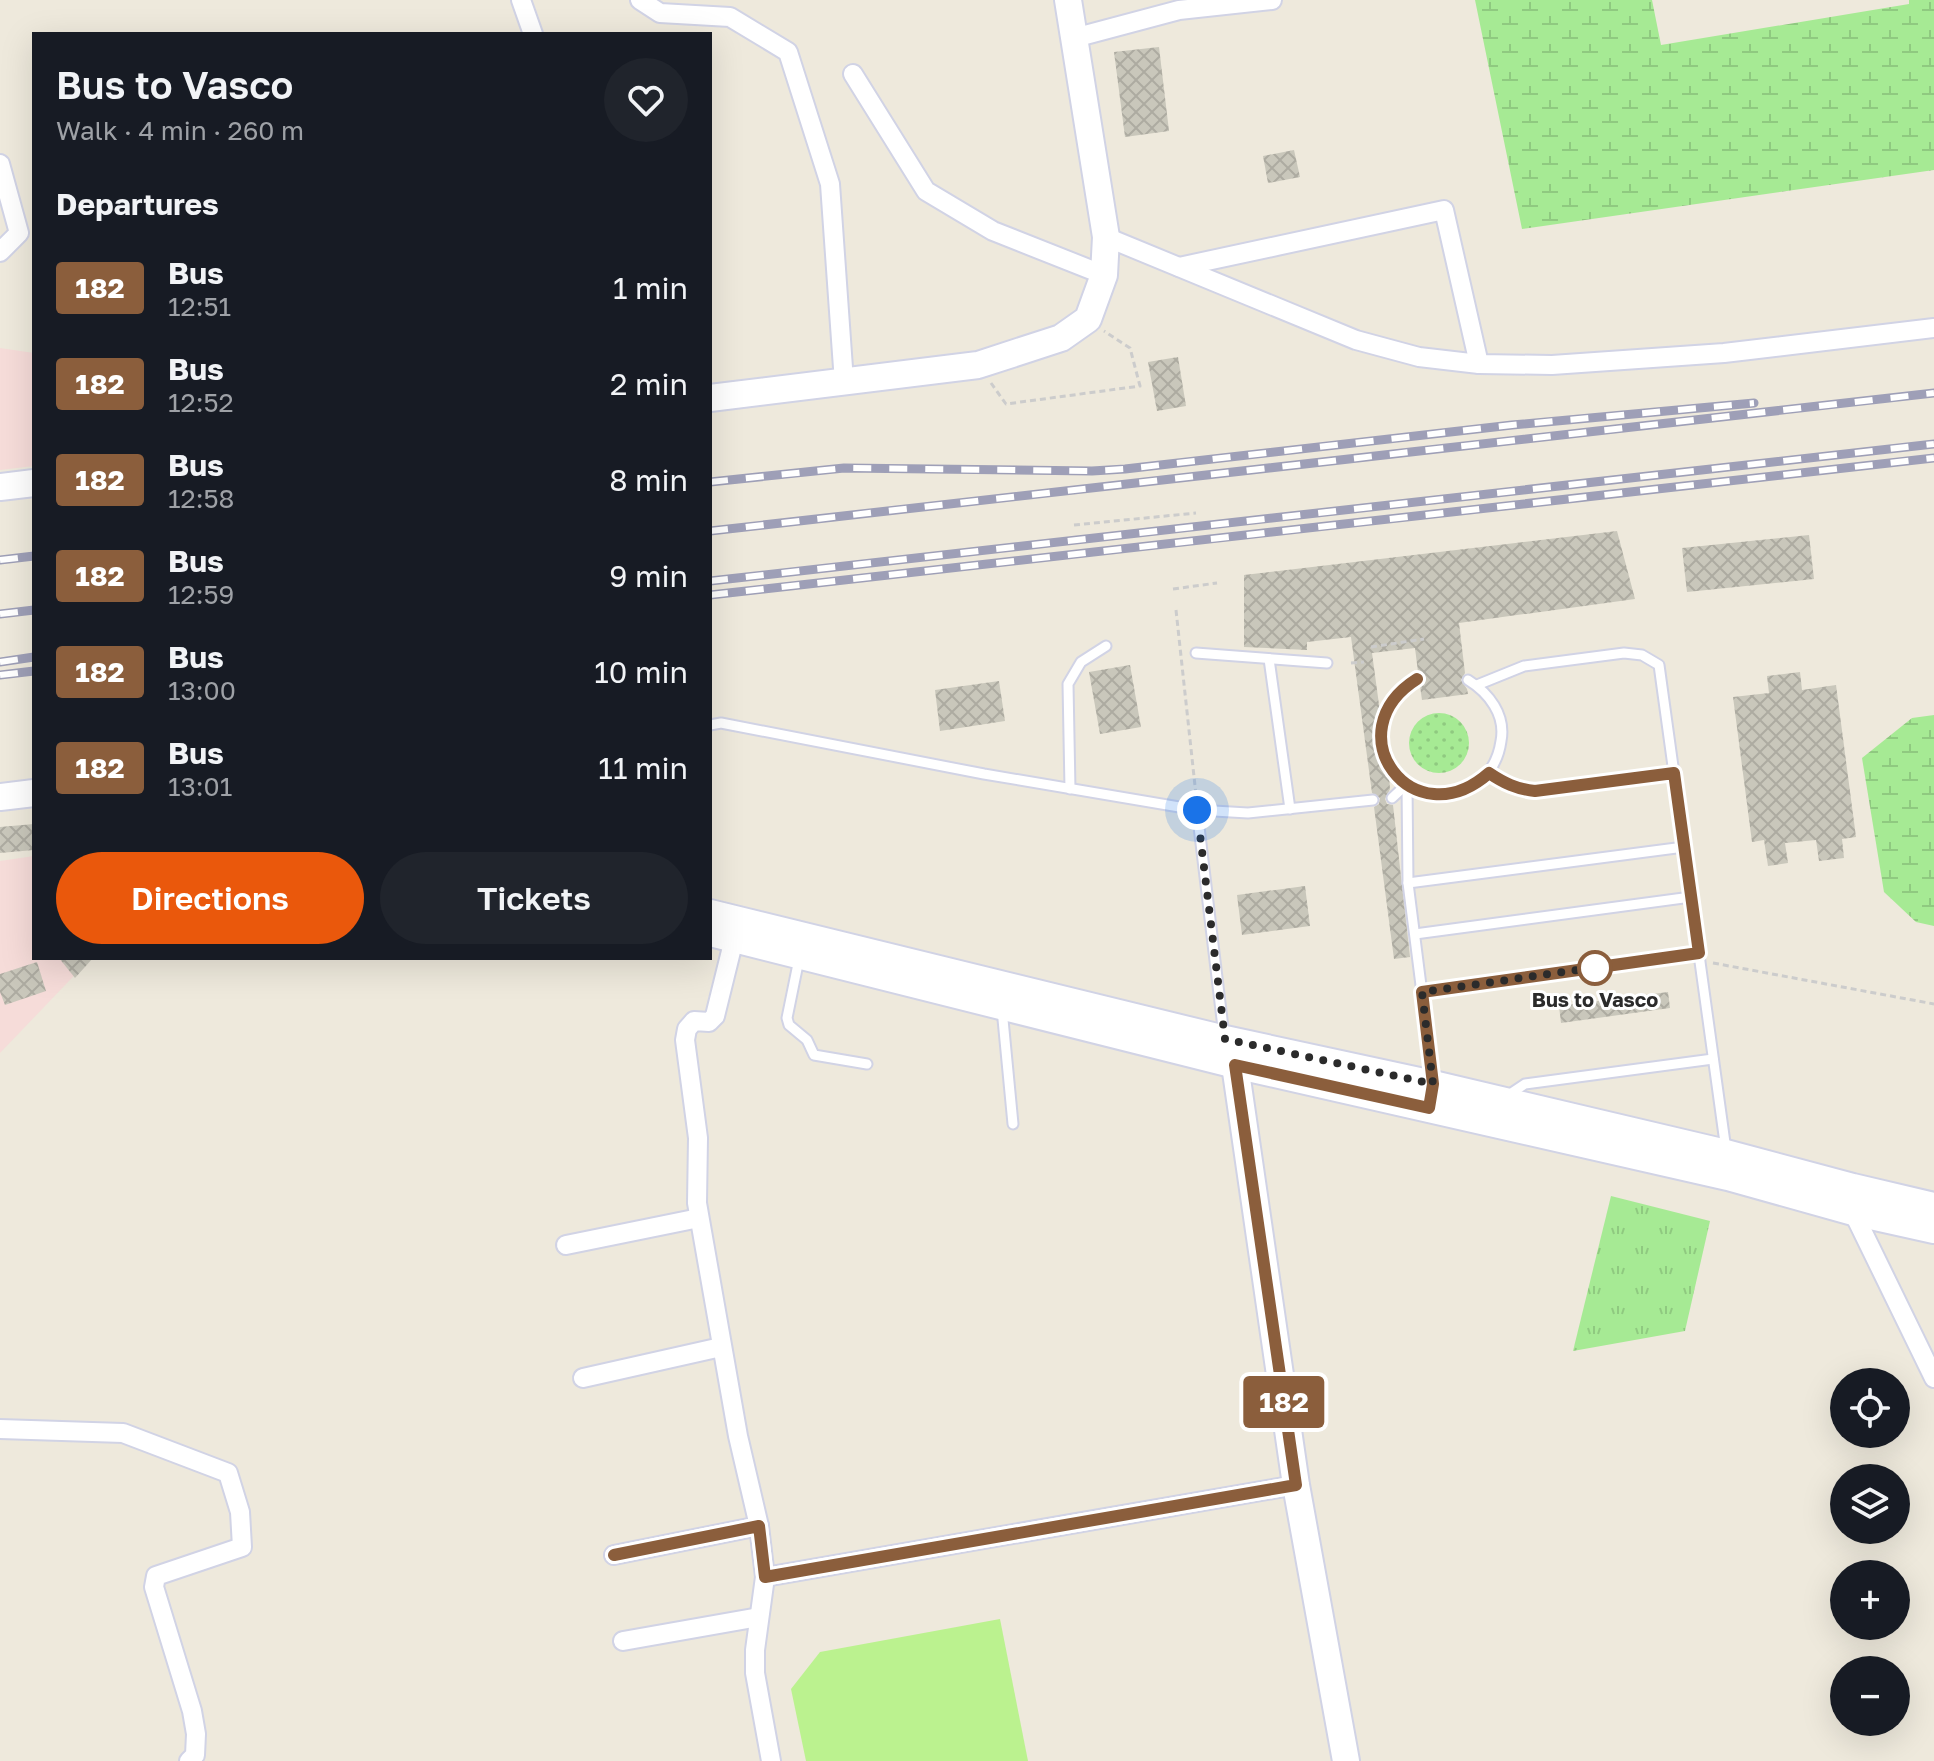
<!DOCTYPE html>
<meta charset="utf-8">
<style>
:root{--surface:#171b24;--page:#20242c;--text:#f1f3f6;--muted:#9ea1a6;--accent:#ea580c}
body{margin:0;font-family:"Golos Text",sans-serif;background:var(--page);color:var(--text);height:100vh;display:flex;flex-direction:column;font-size:30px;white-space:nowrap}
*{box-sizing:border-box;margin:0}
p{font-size:26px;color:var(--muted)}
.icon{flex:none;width:44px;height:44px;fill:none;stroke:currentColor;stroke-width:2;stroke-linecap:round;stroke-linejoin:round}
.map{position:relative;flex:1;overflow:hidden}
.drawer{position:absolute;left:32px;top:32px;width:680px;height:928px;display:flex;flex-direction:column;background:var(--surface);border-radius:0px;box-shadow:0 8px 32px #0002}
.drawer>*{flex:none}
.badge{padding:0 16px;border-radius:6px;font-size:28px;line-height:52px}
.controls{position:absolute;left:1830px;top:1368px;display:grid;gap:16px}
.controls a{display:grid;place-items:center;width:80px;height:80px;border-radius:50%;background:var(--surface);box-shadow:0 8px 32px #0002;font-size:40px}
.you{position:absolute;width:40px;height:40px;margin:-20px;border:6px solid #fff;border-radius:50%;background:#1a73e8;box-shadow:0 0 0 12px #1a73e833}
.map>.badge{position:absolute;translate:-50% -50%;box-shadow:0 0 0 4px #fff}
h2{padding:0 24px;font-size:30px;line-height:72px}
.round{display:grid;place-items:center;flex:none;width:84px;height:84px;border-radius:42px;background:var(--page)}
.summary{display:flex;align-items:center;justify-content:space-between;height:136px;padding:0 24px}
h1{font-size:38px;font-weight:600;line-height:60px}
.primary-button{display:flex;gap:16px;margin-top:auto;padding:16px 24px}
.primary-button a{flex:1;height:92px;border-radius:48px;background:var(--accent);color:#fff;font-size:32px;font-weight:600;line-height:92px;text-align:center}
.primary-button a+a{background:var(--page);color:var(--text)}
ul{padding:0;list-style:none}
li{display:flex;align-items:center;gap:24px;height:96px;padding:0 24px}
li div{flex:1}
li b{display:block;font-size:30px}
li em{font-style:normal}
li .badge{min-width:88px;font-weight:700;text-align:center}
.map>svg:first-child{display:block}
</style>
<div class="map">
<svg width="1934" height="1761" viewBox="0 0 1934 1761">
<defs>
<pattern id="grass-tufts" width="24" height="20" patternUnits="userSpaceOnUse" patternTransform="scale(2)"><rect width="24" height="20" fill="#a6ea94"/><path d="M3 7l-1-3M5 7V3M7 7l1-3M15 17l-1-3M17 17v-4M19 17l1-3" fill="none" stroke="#8fc980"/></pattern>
<pattern id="wetland-marsh" width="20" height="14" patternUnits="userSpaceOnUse" patternTransform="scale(2)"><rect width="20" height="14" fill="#a6ea94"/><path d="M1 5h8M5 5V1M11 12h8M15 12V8" fill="none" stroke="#8fc980"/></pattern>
<pattern id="garden-dots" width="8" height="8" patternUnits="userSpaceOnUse" patternTransform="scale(2)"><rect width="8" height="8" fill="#a6ea94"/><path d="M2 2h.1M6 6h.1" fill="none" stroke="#8fc980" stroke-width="1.8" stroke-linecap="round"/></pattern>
<pattern id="building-cross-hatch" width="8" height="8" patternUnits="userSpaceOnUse" patternTransform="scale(2)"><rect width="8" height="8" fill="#c9c7bb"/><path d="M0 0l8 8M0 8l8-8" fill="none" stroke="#adaba1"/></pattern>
</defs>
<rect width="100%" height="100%" fill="#eee9dc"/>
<!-- medical -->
<g fill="#f6dcd9">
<path d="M0 348 34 353V466L0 470Z"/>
<path d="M34 856V958H91L0 1053V861Z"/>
</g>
<!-- grass -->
<path fill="url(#grass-tufts)" d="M1611 1196 1710 1221 1685 1331 1573 1351Z"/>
<!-- wetland -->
<g fill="url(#wetland-marsh)">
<path d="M1475 0H1652L1661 45 1909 4V0H1934V170L1522 229Z"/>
<path d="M1934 715V926L1916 922 1884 892 1862 758 1912 718Z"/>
</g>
<!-- garden -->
<circle fill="url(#garden-dots)" cx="1439" cy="743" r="30"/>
<!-- pitch -->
<path fill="#bbf28f" d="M1000 1619 1028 1761H806L791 1689 820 1652Z"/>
<!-- building -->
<g fill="url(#building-cross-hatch)">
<path d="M1159 47 1169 131 1125 137 1114 52Z"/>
<path d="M1294 150 1300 177 1268 183 1263 156Z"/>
<path d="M1178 357 1186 406 1157 411 1148 362Z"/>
<path d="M1617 531 1635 599 1459 623 1465 673 1461 680 1467 689 1468 694 1422 700 1420 686 1424 678 1418 672 1415 648 1372 653 1380 712 1377 720 1375 745 1382 766 1389 776 1390 789 1385 799 1387 804 1393 805 1410 957 1394 959 1374 807 1379 804 1380 798 1372 793 1351 637 1307 642V650L1244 647V575Z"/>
<path d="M1809 535 1814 579 1687 592 1682 548Z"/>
<path d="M1130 665 1141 727 1100 734 1089 672Z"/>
<path d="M1800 672 1802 690 1836 685 1856 837 1842 839 1844 858 1819 861 1816 840 1785 843 1788 863 1768 866 1764 840 1752 842 1733 697 1769 693 1767 676Z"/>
<path d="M999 681 1005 721 940 731 935 690Z"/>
<path d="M34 824V850L0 853V827Z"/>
<path d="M1305 886 1310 926 1242 935 1237 895Z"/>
<path d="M59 958H93L75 978Z"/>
<path d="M37 962 46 991 5 1005 0 992V974Z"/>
<path d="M1668 992 1670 1008 1561 1023 1559 1006Z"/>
</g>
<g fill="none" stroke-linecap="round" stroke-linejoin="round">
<defs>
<g id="lane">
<path d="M1196 653 1327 663"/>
<path d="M1269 659 1290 809"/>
<path d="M1417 679C1343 726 1399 821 1467 789 1487 779 1498 762 1501 741 1506 715 1489 693 1468 680"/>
<path d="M1477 685 1524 666 1624 653 1642 655 1659 665 1726 1150"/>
<path d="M710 725 721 723 984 774 1197 810 1248 813 1373 800"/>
<path d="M1489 773C1504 783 1516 789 1535 791L1674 773"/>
<path d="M1407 784 1408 883 1433 1080"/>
<path d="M1070 789 1068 684 1081 662 1106 646"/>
<path d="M1392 798 1407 784"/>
<path d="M1197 810 1224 1036"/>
<path d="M1408 883 1684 847"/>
<path d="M1415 934 1691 897"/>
<path d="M799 959 787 1018 789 1025 807 1040 814 1055 867 1064"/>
<path d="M1422 992 1699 953"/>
<path d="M1002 1009 1013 1124"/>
<path d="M1507 1096 1525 1084 1713 1059"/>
</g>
<g id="street">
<path d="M521 0 533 34"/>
<path d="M640 0 660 13 730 17 788 52 830 184 844 382"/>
<path d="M1074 38 1179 10 1272 0"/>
<path d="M853 74 926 191 993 231 1104 275"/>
<path d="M0 164 19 233 0 252"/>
<path d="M1106 237 1356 340 1419 357 1479 364 1552 365 1724 353 1934 328"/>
<path d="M1179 267 1444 210 1479 364"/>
<path d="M1853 1206V1212L1934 1378"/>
<path d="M566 1245 699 1218"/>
<path d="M583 1378 721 1347"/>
<path d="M0 1429 123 1433 228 1473 240 1512 242 1547 156 1576 154 1587 192 1711 196 1734 195 1755 189 1761"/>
<path d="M759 1526 765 1577 755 1650V1673L771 1761"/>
<path d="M614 1555 759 1526 738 1436 697 1203 698 1138 685 1040 687 1029 694 1021 709 1022 715 1016 734 939"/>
<path d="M765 1577 1296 1485"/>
<path d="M623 1641 759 1617"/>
</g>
<g id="secondary">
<path d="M710 398 978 365 1061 338 1088 319 1104 275 1106 237 1068 0"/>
<path d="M0 487 34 483"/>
<path d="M0 797 34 793"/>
<path d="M710 913 1225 1039 1433 1084 1726 1153 1853 1187 1934 1206"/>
<path d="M710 933 1235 1065 1728 1177 1853 1212 1934 1230"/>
<path d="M1230 1051 1235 1065 1296 1485 1346 1761"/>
</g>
</defs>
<!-- lane casing -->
<use href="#lane" stroke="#d1d3e5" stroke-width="13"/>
<!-- street casing -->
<use href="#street" stroke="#d1d3e5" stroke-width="22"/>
<!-- secondary casing -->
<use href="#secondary" stroke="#d1d3e5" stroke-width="30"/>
<!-- path -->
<g stroke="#ccc" stroke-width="3" stroke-dasharray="6 4" stroke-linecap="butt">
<path d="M991 383 1006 404 1140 386 1130 348 1104 331"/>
<path d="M1074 525 1196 513"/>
<path d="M1173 589 1217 583"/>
<path d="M1176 610 1196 795"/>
<path d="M1371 647 1424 639"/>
<path d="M1351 663 1364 662"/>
<path d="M1713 963 1934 1004"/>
</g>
<!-- lane -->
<use href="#lane" stroke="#fff" stroke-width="9"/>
<!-- street -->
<use href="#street" stroke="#fff" stroke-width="18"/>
<!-- secondary -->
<use href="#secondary" stroke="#fff" stroke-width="26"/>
<defs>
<g id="rail">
<path d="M710 482 844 468 1092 471 1125 469 1512 425 1754 403"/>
<path d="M710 531 1934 393"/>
<path d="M0 560 34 556"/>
<path d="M710 581 1934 444"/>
<path d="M710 595 1934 458"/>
<path d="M0 614 34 610"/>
<path d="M0 662 34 657"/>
<path d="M0 675 34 671"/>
</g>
</defs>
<!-- rail casing -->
<use href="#rail" stroke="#9e9fb7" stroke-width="9"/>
<!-- rail -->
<use href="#rail" stroke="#fff" stroke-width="6" stroke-dasharray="18" stroke-linecap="butt"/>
</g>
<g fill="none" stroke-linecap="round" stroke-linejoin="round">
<defs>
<path id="line" d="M614 1555 759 1526 765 1577 1296 1485 1235 1065 1429 1108 1433 1084 1422 992 1699 953 1674 773 1535 791C1516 789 1504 783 1489 773 1413 840 1333 732 1417 679"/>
</defs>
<!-- line casing -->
<use href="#line" stroke="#fff" stroke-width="18"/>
<!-- line -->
<use href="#line" stroke="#8b5e3c" stroke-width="12"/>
<!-- walk -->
<path stroke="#2b2b2b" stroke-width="8" stroke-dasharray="0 14.4" d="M1197 810 1225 1039 1433 1084 1422 992 1606 966 1595 968"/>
</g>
<!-- markers -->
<circle fill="#fff" stroke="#8b5e3c" stroke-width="4" cx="1595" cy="968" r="16"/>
<g text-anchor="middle" stroke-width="6" stroke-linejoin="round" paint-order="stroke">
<!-- stop labels -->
<g font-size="20" font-weight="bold" fill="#2b2b2b" stroke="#fff">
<text x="1595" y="1007">Bus to Vasco</text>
</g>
</g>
</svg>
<div class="controls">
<a><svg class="icon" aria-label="locate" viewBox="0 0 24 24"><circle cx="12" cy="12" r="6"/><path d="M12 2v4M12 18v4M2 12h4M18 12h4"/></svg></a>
<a><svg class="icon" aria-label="layers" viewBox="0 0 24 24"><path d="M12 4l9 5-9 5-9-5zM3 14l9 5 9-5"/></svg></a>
<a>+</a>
<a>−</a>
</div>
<div class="you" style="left:1197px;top:810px"></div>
<b class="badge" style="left:1284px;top:1402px;background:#8b5e3c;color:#fff">182</b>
<section class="drawer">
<div class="summary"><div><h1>Bus to Vasco</h1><p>Walk · 4 min · 260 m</p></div><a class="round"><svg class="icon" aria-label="heart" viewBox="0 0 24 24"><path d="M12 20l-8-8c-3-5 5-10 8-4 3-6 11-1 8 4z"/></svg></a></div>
<h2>Departures</h2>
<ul>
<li><span class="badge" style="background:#8b5e3c;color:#fff">182</span><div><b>Bus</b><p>12:51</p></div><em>1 min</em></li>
<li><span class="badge" style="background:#8b5e3c;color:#fff">182</span><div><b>Bus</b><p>12:52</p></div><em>2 min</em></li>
<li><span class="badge" style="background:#8b5e3c;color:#fff">182</span><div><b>Bus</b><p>12:58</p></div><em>8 min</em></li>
<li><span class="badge" style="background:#8b5e3c;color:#fff">182</span><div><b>Bus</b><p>12:59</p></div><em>9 min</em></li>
<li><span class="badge" style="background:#8b5e3c;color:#fff">182</span><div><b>Bus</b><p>13:00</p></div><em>10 min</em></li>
<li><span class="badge" style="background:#8b5e3c;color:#fff">182</span><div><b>Bus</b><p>13:01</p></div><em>11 min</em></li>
</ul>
<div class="primary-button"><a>Directions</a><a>Tickets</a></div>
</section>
</div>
